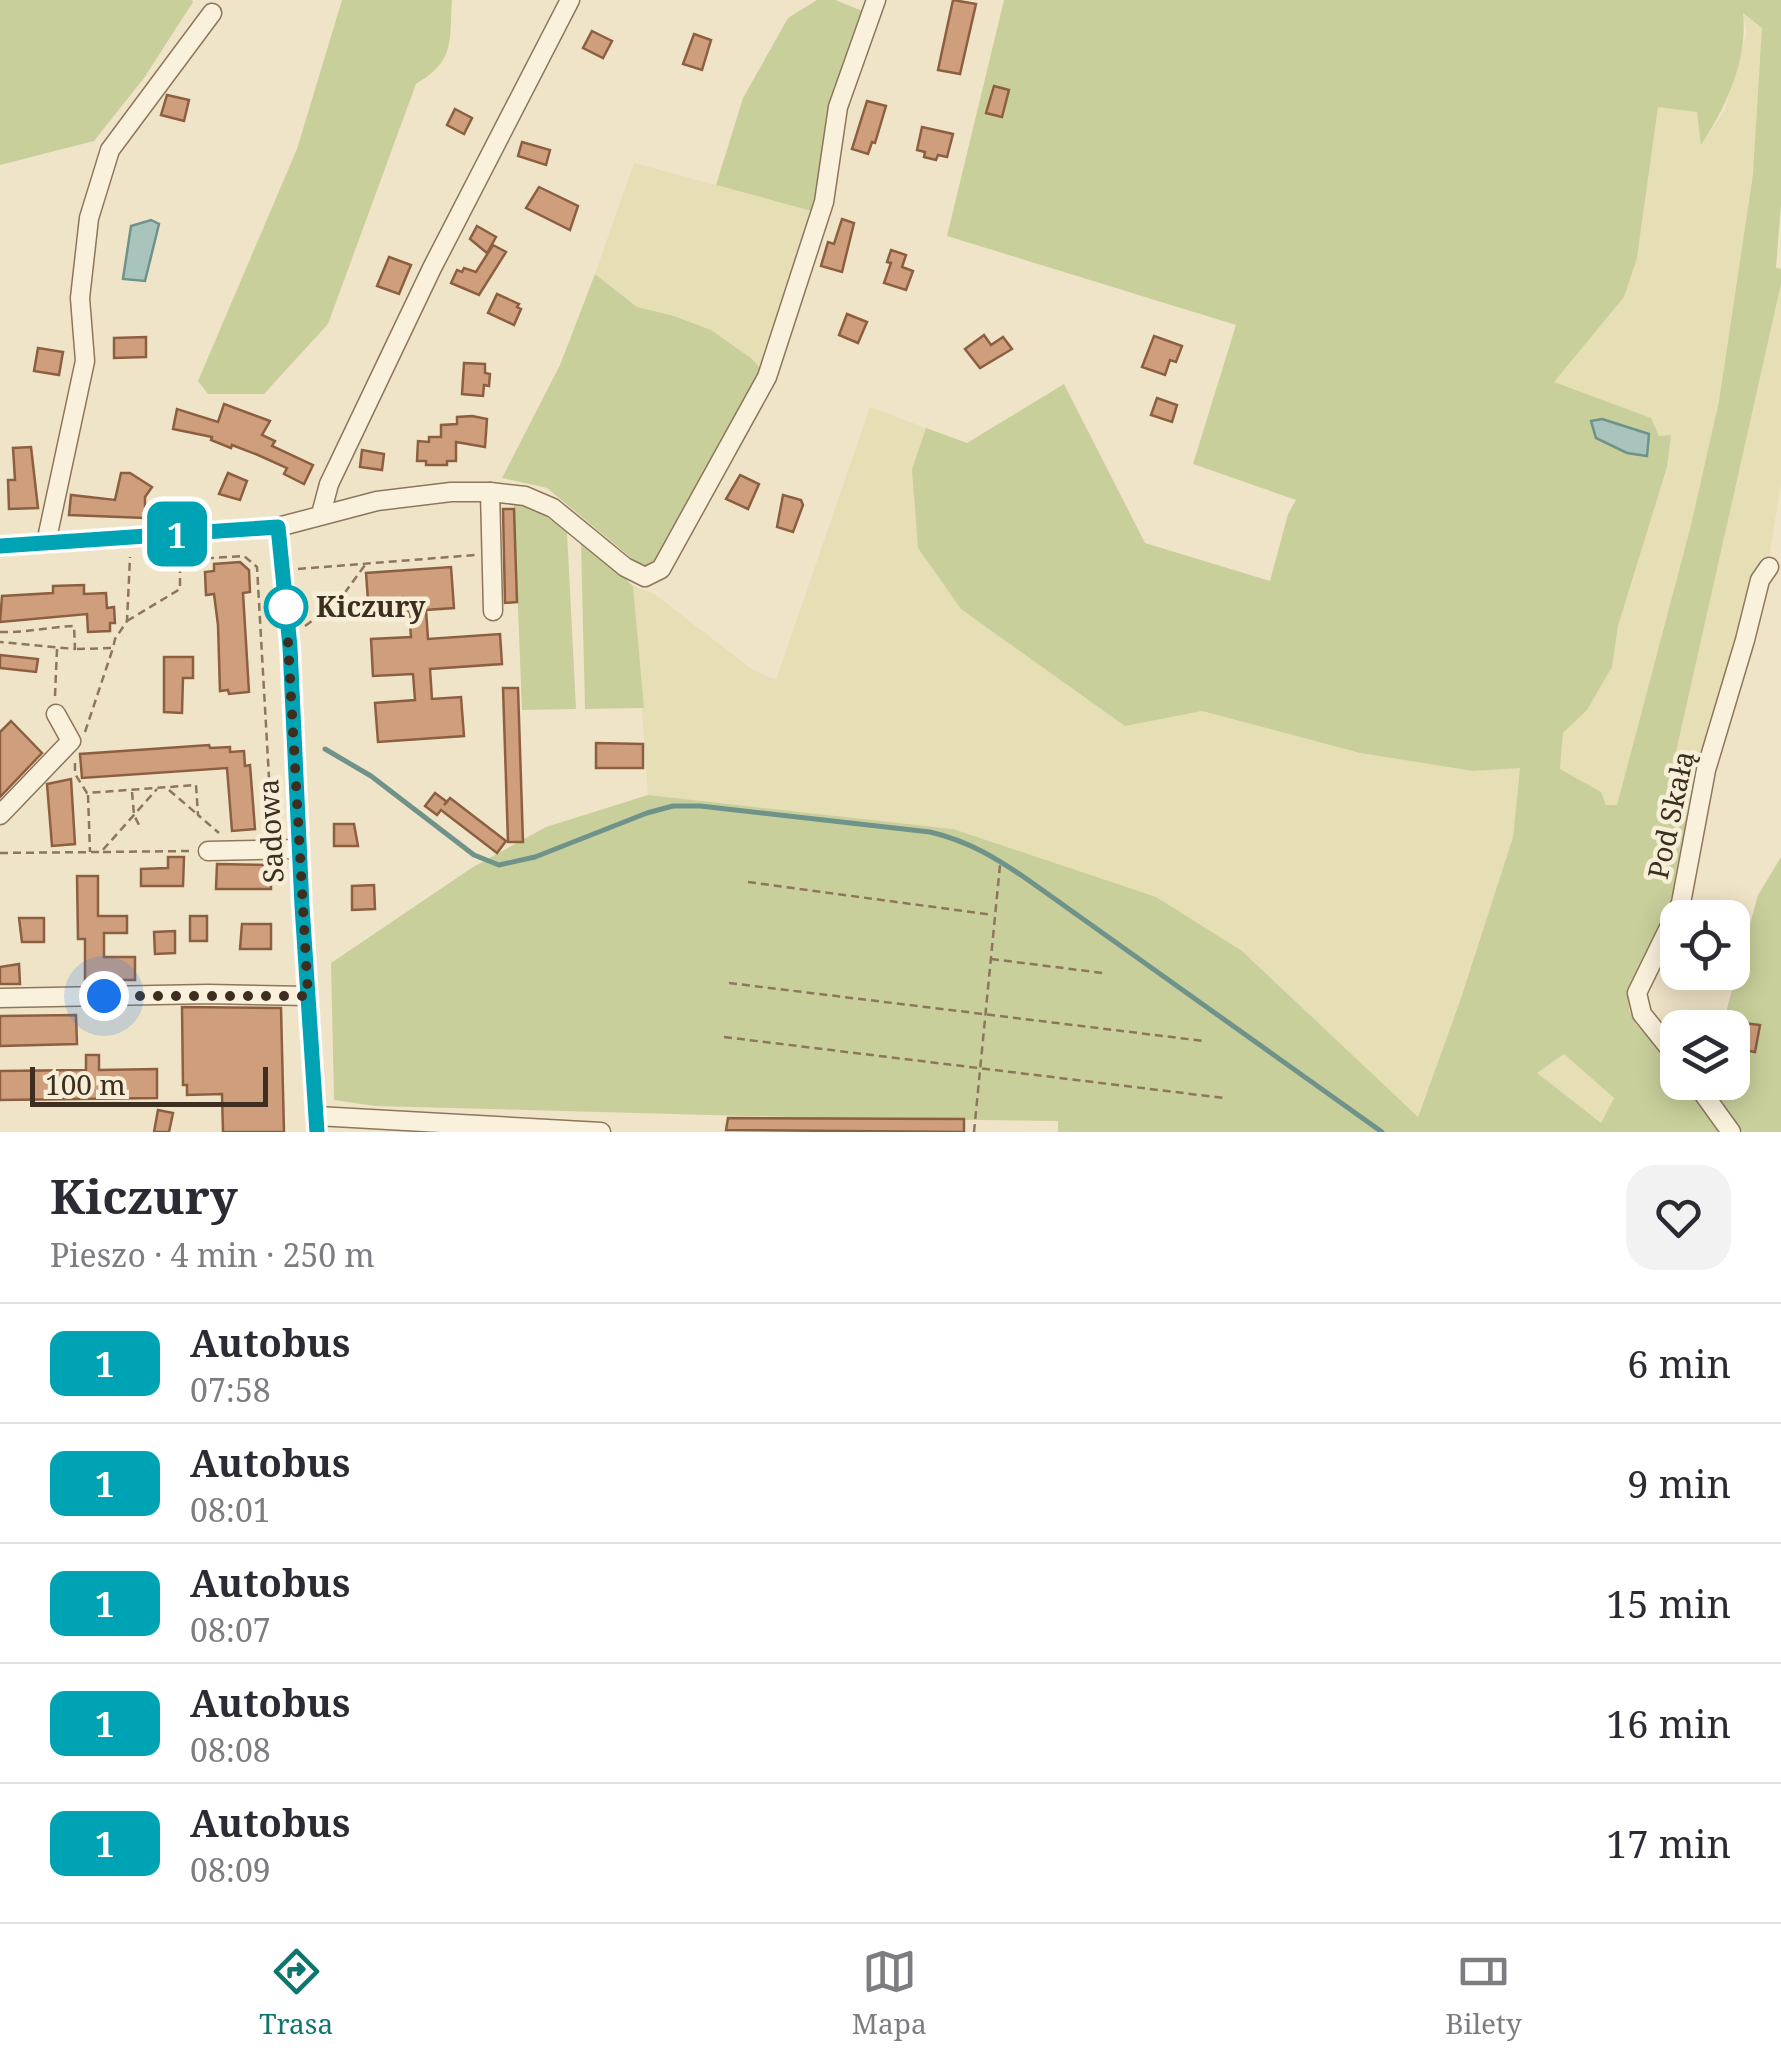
<!DOCTYPE html>
<html lang="pl">
<meta charset="utf-8">
<style>
:root{--surface:#fff;--page:#f2f2f3;--text:#2b2b33;--muted:#7c7c81;--line:#e1e1e2;--accent:#0f766e}
body{margin:0;font-family:"Noto Serif",serif;background:var(--page);color:var(--text);height:100vh;display:flex;flex-direction:column;font-size:38px;white-space:nowrap}
*{box-sizing:border-box;margin:0}
p{font-size:32px;color:var(--muted)}
.icon{flex:none;width:55px;height:55px;fill:none;stroke:currentColor;stroke-width:2;stroke-linecap:round;stroke-linejoin:round}
.map{position:relative;height:1132px;overflow:hidden}
.side{display:flex;flex-direction:column;background:var(--surface);flex:1}
.side>*{flex:none}
.badge{padding:0 20px;border-radius:15px;font-size:35px;line-height:65px}
.tools{position:absolute;left:1660px;top:900px;display:grid;gap:20px}
.tools a{display:grid;place-items:center;width:90px;height:90px;border-radius:20px;background:var(--surface);box-shadow:0 5px 25px #0003;font-size:50px}
.scale{position:absolute;left:30px;bottom:25px;width:238px;box-sizing:border-box;padding-left:10px;border:5px solid #3d2e20;border-top:0;font-size:28px;line-height:35px;white-space:nowrap;color:#3d2e20;-webkit-text-stroke:8px #f7eed8;paint-order:stroke}
.you{position:absolute;width:50px;height:50px;margin:-25px;border:8px solid #fff;border-radius:50%;background:#1a73e8;box-shadow:0 0 0 15px #1a73e833}
.map>.badge{position:absolute;translate:-50% -50%;box-shadow:0 0 0 5px #fff}
.round{display:grid;place-items:center;flex:none;width:105px;height:105px;border-radius:30px;background:var(--page)}
.head{display:flex;align-items:center;justify-content:space-between;height:170px;padding:0 50px}
h1{font-size:48px;font-weight:700;line-height:75px}
ul{padding:0;list-style:none}
li{display:flex;align-items:center;gap:30px;height:120px;padding:0 50px;border-top:2px solid var(--line)}
li div{flex:1}
li b{display:block;font-size:38px}
li em{font-style:normal}
li .badge{min-width:110px;font-weight:700;text-align:center}
.tabs{display:flex;justify-content:space-around;align-items:center;height:140px;border-top:2px solid var(--line);background:var(--surface);font-size:28px;color:var(--muted)}
.tabs a{display:grid;justify-items:center;gap:5px}
.tabs .selected{color:var(--accent)}
.map>svg:first-child{display:block}
</style>
<div class="map">
<svg width="1781" height="1132" viewBox="0 0 1781 1132">
<rect width="100%" height="100%" fill="#f0e4c8"/>
<!-- farmland -->
<g fill="#e6deb5">
<path d="M1742 12 1762 28 1760 104 1753 174 1719 401 1691 525 1617 805H1606L1600 792 1560 769 1563 733 1587 710 1612 667 1618 626 1667 467 1670 435 1659 436 1553 382 1624 297 1637 258 1658 107 1697 112 1702 144 1725 110 1747 32Z"/>
<path d="M634 163 815 212 761 369 751 358 711 330 674 316 637 307 595 274Z"/>
<path d="M1781 284V484L1768 563 1690 816 1663 810Z"/>
<path d="M870 407 926 428 912 469 1125 726 1202 711 1360 753 1473 771 1520 767 1513 837 1461 998 1417 1118 1242 951 953 829 648 795 633 586 653 593 753 670 776 680Z"/>
<path d="M1564 1054 1614 1098 1601 1124 1536 1073Z"/>
</g>
<!-- green -->
<g fill="#c9cf9b" fill-rule="evenodd">
<path d="M0 0H192L193 2 144 78 94 141 0 165Z"/>
<path d="M342 0H452C449 42 456 60 416 84L328 324 264 394H208L198 381 297 149Z"/>
<path d="M817 0H835L865 12 815 212 716 185 743 98 788 18Z"/>
<path d="M1004 0H1781V204L1776 268 1781 269V284L1663 810 1690 816 1676 889 1660 931 1632 987 1629 1010 1636 1024 1677 1069 1678 1082 1687 1083 1724 1132H1058V1121L823 1118 375 1106 334 1100 331 963 473 867 546 827 648 795 953 829 1156 897 1242 951 1418 1117 1461 998 1513 837 1520 768 1473 771 1360 753 1202 711 1125 726 961 609 918 548 912 469 926 428 967 443 1064 384 1145 543 1270 581 1288 514 1296 500 1193 464 1236 325 947 236ZM1743 13 1762 28 1753 174 1719 401 1691 525 1617 805H1606L1601 792 1560 769 1563 733 1587 710 1612 667 1618 626 1667 467 1671 435 1659 436 1651 418 1554 382 1624 297 1637 258 1658 107 1697 112 1701 145C1727 106 1748 59 1743 13ZM1564 1054 1614 1098 1601 1123 1537 1073Z"/>
<path d="M595 274 637 307 674 316 711 330 751 358 761 369 650 569 641 566 547 488 502 478 560 365Z"/>
<path d="M514 505 534 507 567 532 576 709 522 710Z"/>
<path d="M581 544 589 545 633 586 644 708 585 709Z"/>
<path d="M1781 857V1132H1743L1708 1086V1083L1732 1082V1028L1722 1027 1758 895Z"/>
</g>
<!-- water -->
<g fill="#a9c4bc" stroke="#6f938a" stroke-width="2.5">
<path d="M151 220 159 224 145 281 123 279 131 226Z"/>
<path d="M1602 419 1649 434 1647 456 1627 453 1596 438 1591 421Z"/>
</g>
<g fill="none" stroke-linecap="round" stroke-linejoin="round">
<!-- stream -->
<path stroke="#6f938a" stroke-width="5" d="M325 749 371 776 474 855 499 865 535 857 647 813 673 806H700L930 832C969 841 998 859 1031 882L1382 1132"/>
</g>
<!-- building -->
<g fill="#cf9f7d" stroke="#8d5f41" stroke-width="2.5">
<path d="M953 0 976 4 960 74 938 70Z"/>
<path d="M592 31 612 41 603 58 583 48Z"/>
<path d="M694 34 711 40 702 70 683 64Z"/>
<path d="M994 86 1009 90 1002 117 986 113Z"/>
<path d="M167 95 189 100 184 121 161 115Z"/>
<path d="M867 101 886 106 875 143 872 142 868 154 852 149Z"/>
<path d="M455 109 472 118 464 134 447 125Z"/>
<path d="M922 127 953 134 947 157 938 155 936 160 924 157 925 152 917 150Z"/>
<path d="M522 142 550 150 546 165 518 156Z"/>
<path d="M539 187 578 206 570 230 526 208Z"/>
<path d="M842 219 854 223 842 272 821 266 828 242 834 244Z"/>
<path d="M477 226 496 237 487 253 470 239Z"/>
<path d="M493 245 506 252 479 295 451 283 457 270 462 272 464 268 476 272Z"/>
<path d="M891 250 906 255 902 267 913 271 906 290 884 283 891 263 887 262Z"/>
<path d="M389 257 411 265 399 294 377 286Z"/>
<path d="M497 294 519 304 517 307 521 309 514 325 488 313Z"/>
<path d="M847 314 867 322 858 343 839 335Z"/>
<path d="M984 335 991 345 1003 337 1012 349 980 368 965 349Z"/>
<path d="M1154 336 1182 346 1176 362 1170 360 1165 375 1142 367Z"/>
<path d="M146 337V357L114 358V338Z"/>
<path d="M38 348 63 352 59 375 34 371Z"/>
<path d="M464 363 485 364V373L490 374 489 386 484 385 483 396 462 394Z"/>
<path d="M1157 398 1177 405 1172 422 1151 415Z"/>
<path d="M224 404 270 421 262 435 275 441 272 446 313 465 304 484 284 474 287 468 258 455 232 445 231 448 211 440 212 437 173 429 177 409 218 422Z"/>
<path d="M472 416 487 419 485 447 456 442V461H447V465H426V461H417L418 441 429 442V437H441V425L457 424V417Z"/>
<path d="M31 447 38 508 9 509 8 480H15L13 448Z"/>
<path d="M362 450 384 454 382 470 360 467Z"/>
<path d="M121 473H130L152 487 145 497V518L69 515 71 495 115 500Z"/>
<path d="M228 473 247 481 240 500 219 494Z"/>
<path d="M740 475 759 484 748 509 726 499Z"/>
<path d="M783 495 801 500 803 505 793 532 777 527Z"/>
<path d="M503 509H514L517 602 505 603Z"/>
<path d="M240 562 249 570 250 592 243 593 249 692 229 694 228 690 220 691 218 625 214 594 206 595 205 572 214 571V564Z"/>
<path d="M451 567 454 608 426 610 428 639 500 634 502 664 430 669 432 699 461 697 464 736 378 742 375 703 415 700 413 674 373 676 371 639 411 637 409 611 369 614 366 573Z"/>
<path d="M84 585V594L106 593 107 608 114 607 115 623H110V631L88 632 87 614 0 622 2 596 53 593V586Z"/>
<path d="M0 655 38 659 36 672 0 668Z"/>
<path d="M164 657H193V678H183L182 713 164 712Z"/>
<path d="M503 688H518L523 842H508Z"/>
<path d="M11 721 42 753 0 797V732Z"/>
<path d="M596 743 643 744V768H596Z"/>
<path d="M209 745 210 748 230 747V752L244 751 245 766 250 765 255 829 232 831 227 768 82 778 80 754Z"/>
<path d="M71 779 75 844 52 846 47 784Z"/>
<path d="M435 793 447 802 444 805 450 798 506 841 497 853 441 810 437 815 425 806Z"/>
<path d="M334 824H354L358 846H334Z"/>
<path d="M168 857H184L183 886H141V869L168 868Z"/>
<path d="M217 864 271 865V889H216Z"/>
<path d="M77 876H98V916H127V933H104V957H135V980H85V939H78Z"/>
<path d="M374 885 375 909 352 910V886Z"/>
<rect x="190" y="916" width="17" height="25"/>
<path d="M19 918H44V942H22Z"/>
<path d="M242 924H271V949H240Z"/>
<path d="M175 931V953L155 954 154 932Z"/>
<path d="M19 964 20 984H0V967Z"/>
<path d="M182 1007 281 1008 284 1132H223L222 1094 187 1095V1085H183Z"/>
<path d="M76 1015 77 1044 0 1046V1016Z"/>
<path d="M1736 1022 1760 1025 1755 1052 1733 1048Z"/>
<path d="M86 1055H99V1070L157 1069V1098L0 1100V1071L86 1070Z"/>
<path d="M158 1110 173 1113 169 1132H154Z"/>
<path d="M728 1118 964 1119V1132L726 1130Z"/>
</g>
<g fill="none" stroke-linecap="round" stroke-linejoin="round">
<defs>
<g id="minor">
<path d="M490 492 493 611"/>
<path d="M321 514 329 484 432 268 570 0"/>
<path d="M278 527 290 647 302 906 317 1132"/>
<path d="M46 543 85 361 80 298 89 218 110 150 212 13"/>
<path d="M0 546 278 527 377 501 451 492H490L525 496 553 508 625 567 645 577 661 569 767 377 824 202 838 107 876 0"/>
<path d="M0 815 71 741 56 714"/>
<path d="M208 851 299 849"/>
<path d="M0 998 208 994 308 996"/>
<path d="M1678 1059 1642 1014 1637 993 1681 903 1706 770 1745 640 1760 580 1769 567"/>
<path d="M1695 1082 1731 1132"/>
<path d="M317 1116 601 1132"/>
</g>
</defs>
<!-- minor casing -->
<use href="#minor" stroke="#8d765c" stroke-width="21"/>
<!-- path -->
<g stroke="#8d765c" stroke-width="2.5" stroke-dasharray="8 5" stroke-linecap="butt">
<path d="M298 569 475 555"/>
<path d="M127 621 180 589V560L244 556 257 567 272 831"/>
<path d="M305 626 338 602 365 565"/>
<path d="M0 632C25 633 48 627 74 626L75 649 0 642"/>
<path d="M77 649 113 648 115 639 127 621 130 557"/>
<path d="M55 696 57 649"/>
<path d="M85 732 113 648"/>
<path d="M75 763V774L87 793 196 785 198 815 219 833"/>
<path d="M169 790 197 814"/>
<path d="M132 792 134 815 141 829"/>
<path d="M88 795 90 852"/>
<path d="M103 852 190 851"/>
<path d="M0 853 101 852 157 789"/>
<path d="M748 882 993 915"/>
<path d="M991 959 1103 973"/>
<path d="M729 983 1204 1041"/>
<path d="M724 1037 1224 1098"/>
<path d="M974 1132 1000 865"/>
</g>
<!-- minor -->
<use href="#minor" stroke="#faf1dc" stroke-width="18"/>
</g>
<g fill="none" stroke-linecap="round" stroke-linejoin="round">
<defs>
<path id="line" d="M0 546 278 527 290 647 302 906 317 1132"/>
</defs>
<!-- line casing -->
<use href="#line" stroke="#fff" stroke-width="22"/>
<!-- line -->
<use href="#line" stroke="#00a3b4" stroke-width="15"/>
<!-- walk -->
<path stroke="#3d2e20" stroke-width="10" stroke-dasharray="0 18" d="M104 996H308L286 607"/>
</g>
<!-- markers -->
<circle fill="#fff" stroke="#00a3b4" stroke-width="5" cx="286" cy="607" r="20"/>
<g text-anchor="middle" stroke-width="9" stroke-linejoin="round" paint-order="stroke">
<!-- stop labels -->
<g font-size="28" font-weight="bold" fill="#3d2e20" stroke="#f7eed8" text-anchor="start">
<text x="316" y="617">Kiczury</text>
</g>
<!-- street labels -->
<g font-size="28" fill="#3d2e20" stroke="#f7eed8">
<text transform="translate(1671 815) rotate(-78)" y="10">Pod Skałą</text>
<text transform="translate(271 831) rotate(-93)" y="10">Sadowa</text>
</g>
</g>
</svg>
<div class="tools">
<a><svg class="icon" aria-label="locate" viewBox="0 0 24 24"><circle cx="12" cy="12" r="6"/><path d="M12 2v4M12 18v4M2 12h4M18 12h4"/></svg></a>
<a><svg class="icon" aria-label="layers" viewBox="0 0 24 24"><path d="M12 4l9 5-9 5-9-5zM3 14l9 5 9-5"/></svg></a>
</div>
<div class="scale">100 m</div>
<div class="you" style="left:104px;top:996px"></div>
<b class="badge" style="left:177px;top:534px;background:#00a3b4;color:#fff">1</b>
</div>
<section class="side">
<div class="head"><div><h1>Kiczury</h1><p>Pieszo · 4 min · 250 m</p></div><a class="round"><svg class="icon" aria-label="heart" viewBox="0 0 24 24"><path d="M12 20l-8-8c-3-5 5-10 8-4 3-6 11-1 8 4z"/></svg></a></div>
<ul>
<li><span class="badge" style="background:#00a3b4;color:#fff">1</span><div><b>Autobus</b><p>07:58</p></div><em>6 min</em></li>
<li><span class="badge" style="background:#00a3b4;color:#fff">1</span><div><b>Autobus</b><p>08:01</p></div><em>9 min</em></li>
<li><span class="badge" style="background:#00a3b4;color:#fff">1</span><div><b>Autobus</b><p>08:07</p></div><em>15 min</em></li>
<li><span class="badge" style="background:#00a3b4;color:#fff">1</span><div><b>Autobus</b><p>08:08</p></div><em>16 min</em></li>
<li><span class="badge" style="background:#00a3b4;color:#fff">1</span><div><b>Autobus</b><p>08:09</p></div><em>17 min</em></li>
</ul>
</section>
<nav class="tabs">
<a class="selected"><svg class="icon" aria-label="directions" viewBox="0 0 24 24"><path d="M12 3l9 9-9 9-9-9zM9 14v-3h6M13 9l2 2-2 2"/></svg>Trasa</a>
<a><svg class="icon" aria-label="map" viewBox="0 0 24 24"><path d="M3 6l6-2 6 2 6-2v14l-6 2-6-2-6 2zM9 4v14M15 6v14"/></svg>Mapa</a>
<a><svg class="icon" aria-label="tickets" viewBox="0 0 24 24"><path d="M3 7h18v10H3zM15 7v10"/></svg>Bilety</a>
</nav>
